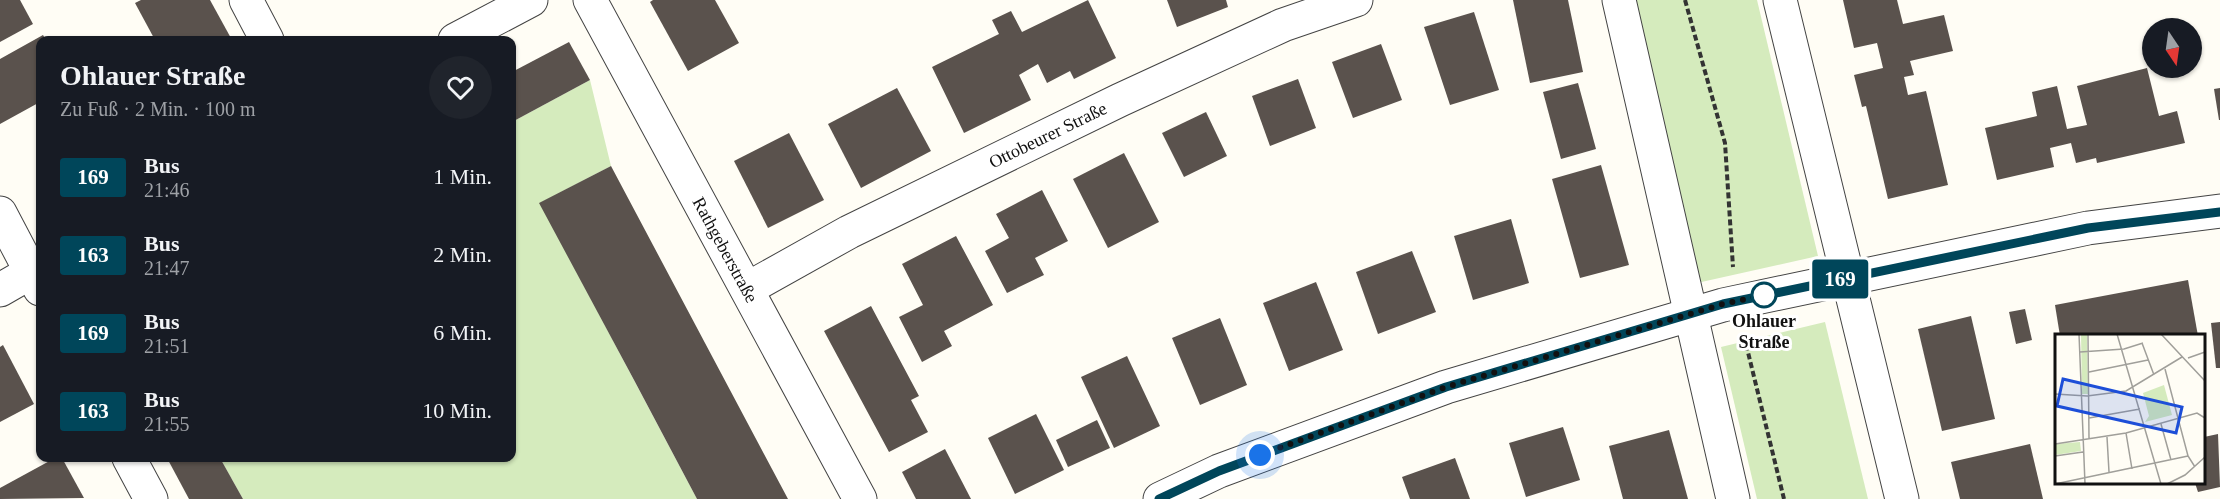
<!DOCTYPE html>
<html lang="de">
<meta charset="utf-8">
<style>
:root{--surface:#171b24;--page:#20242c;--text:#f1f3f6;--muted:#9ea1a6}
body{margin:0;font-family:Georgia,serif;background:var(--page);color:var(--text);height:100vh;display:flex;flex-direction:column;font-size:22px;white-space:nowrap}
*{box-sizing:border-box;margin:0}
p{font-size:20px;color:var(--muted)}
.icon{flex:none;width:33px;height:33px;fill:none;stroke:currentColor;stroke-width:2;stroke-linecap:round;stroke-linejoin:round}
.map{position:relative;flex:1;overflow:hidden}
.sheet{position:absolute;left:36px;top:36px;width:480px;height:426px;display:flex;flex-direction:column;background:var(--surface);border-radius:12px;box-shadow:0 2px 4px #0004}
.sheet>*{flex:none}
.badge{padding:0 12px;border-radius:4px;font-size:21px;line-height:39px}
.needle{width:39px;rotate:167deg}
.tools{position:absolute;left:2142px;top:18px;display:grid;gap:12px}
.tools a{display:grid;place-items:center;width:60px;height:60px;border-radius:50%;background:var(--surface);box-shadow:0 2px 4px #0004;font-size:30px}
.you{position:absolute;width:30px;height:30px;margin:-15px;border:4px solid #fff;border-radius:50%;background:#1a73e8;box-shadow:0 0 0 9px #1a73e833}
.map>.badge{position:absolute;translate:-50% -50%;box-shadow:0 0 0 3px #fff}
.round{display:grid;place-items:center;flex:none;width:63px;height:63px;border-radius:32px;background:var(--page)}
.headline{display:flex;align-items:center;justify-content:space-between;height:102px;padding:0 24px}
h1{font-size:28px;font-weight:700;line-height:45px}
ul{padding:0;list-style:none}
li{display:flex;align-items:center;gap:18px;height:78px;padding:0 24px}
li div{flex:1}
li b{display:block;font-size:22px}
li em{font-style:normal}
li .badge{min-width:66px;font-weight:700;text-align:center}
.map>svg:first-child{display:block}
</style>
<div class="map">
<svg width="2220" height="499" viewBox="0 0 2220 499">
<rect width="100%" height="100%" fill="#fffdf5"/>
<!-- green -->
<g fill="#d5ebbd">
<path d="M1626 0H1757L1818 256 1688 285Z"/>
<path d="M590 80 611 166 540 203 697 499H243L220 458H512V122Z"/>
<path d="M1825 322 1868 499H1757L1721 347Z"/>
</g>
<!-- building -->
<g fill="#5a524d">
<path d="M0 0H20L33 24 0 42Z"/>
<path d="M141 0H210L232 40H155L135 3Z"/>
<path d="M653 0H715L739 43 688 71 650 2Z"/>
<path d="M1088 0 1116 58 1074 79 1070 71 1047 83 1038 64 1019 75 1031 100 964 133 932 67 999 34 992 20 1011 11 1022 32Z"/>
<path d="M1167 0H1226L1228 7 1177 27Z"/>
<path d="M1513 0H1568L1583 72 1530 83Z"/>
<path d="M1843 0H1897L1903 24 1944 15 1953 51 1910 61 1914 75 1904 77 1908 95 1926 91 1948 185 1888 199 1866 106 1862 107 1854 75 1883 68 1877 43 1854 48Z"/>
<path d="M1474 12 1499 90 1450 105 1424 27Z"/>
<path d="M43 35 46 40H40V102L0 124V59Z"/>
<path d="M569 42 590 80 512 122V72Z"/>
<path d="M1381 44 1402 100 1353 118 1332 62Z"/>
<path d="M2147 68 2159 116 2177 111 2185 143 2097 163 2096 158 2076 163 2071 143 2050 148 2054 167 1997 180 1985 128 2037 116 2032 92 2057 86 2067 129 2087 125 2077 86Z"/>
<path d="M1298 79 1316 128 1270 146 1252 96Z"/>
<path d="M1578 83 1596 149 1561 159 1543 92Z"/>
<path d="M897 88 931 151 861 188 828 124Z"/>
<path d="M2220 88V120H2219L2214 89Z"/>
<path d="M1206 112 1227 156 1184 177 1162 133Z"/>
<path d="M789 133 824 200 768 228 734 161Z"/>
<path d="M1124 153 1159 222 1108 248 1073 179Z"/>
<path d="M1601 165 1629 265 1580 278 1552 179Z"/>
<path d="M611 166 705 343 788 499H697L634 380 539 203Z"/>
<path d="M1042 190 1068 241 1035 258 1044 275 1007 293 985 251 1009 238 996 214Z"/>
<path d="M1511 219 1529 283 1473 300 1454 236Z"/>
<path d="M956 236 993 305 944 331 952 346 922 362 899 317 923 305 902 264Z"/>
<path d="M1412 251 1436 312 1378 334 1356 272Z"/>
<path d="M2188 280 2198 336H2060L2055 305Z"/>
<path d="M1316 282 1343 350 1289 371 1263 303Z"/>
<path d="M871 306 919 396 911 400 928 432 889 452 824 331Z"/>
<path d="M2025 309 2032 340 2016 344 2009 312Z"/>
<path d="M1971 316 1995 419 1942 431 1918 329Z"/>
<path d="M1220 318 1247 385 1200 405 1172 338Z"/>
<path d="M2220 322V368H2216L2211 323Z"/>
<path d="M3 345 34 404 0 422V347Z"/>
<path d="M1127 356 1160 426 1114 448 1081 377Z"/>
<path d="M1036 414 1064 470 1015 494 988 438Z"/>
<path d="M1097 420 1110 448 1068 467 1056 440Z"/>
<path d="M1563 427 1580 480 1526 497 1509 443Z"/>
<path d="M1669 430 1688 499H1623L1609 446Z"/>
<path d="M2218 434 2220 487 2198 492 2195 483H2204V437Z"/>
<path d="M2030 444 2043 499H1960L1951 462Z"/>
<path d="M945 449 971 499H916L902 472Z"/>
<path d="M55 458H62L84 498 0 499V488Z"/>
<path d="M167 458H220L243 499H189Z"/>
<path d="M1455 458 1470 499H1410L1402 477Z"/>
</g>
<g fill="none" stroke-linecap="round" stroke-linejoin="round">
<defs>
<g id="minor">
<path d="M246 0 267 40"/>
<path id="s1" d="M590 0 860 499"/>
<path d="M1619 0 1733 499"/>
<path d="M1780 0 1902 499"/>
<path d="M455 40 531 0"/>
<path d="M0 213 40 289"/>
<path id="s2" d="M747 289 849 232 1120 100 1283 25 1356 0"/>
<path d="M0 290 40 267"/>
<path d="M129 458 151 499"/>
<path d="M1160 499 1219 471 1446 387 1723 305 2088 228 2220 211"/>
</g>
</defs>
<!-- minor casing -->
<use href="#minor" stroke="#444" stroke-width="35"/>
<!-- path -->
<g stroke="#333" stroke-width="4" stroke-dasharray="6 3" stroke-linecap="butt">
<path d="M1685 0 1725 143 1733 267"/>
<path d="M1744 336 1784 499"/>
</g>
<!-- minor -->
<use href="#minor" stroke="#fff" stroke-width="33"/>
</g>
<g fill="none" stroke-linecap="round" stroke-linejoin="round">
<defs>
<path id="line" d="M1159 499 1219 471 1446 387 1723 304 2088 228 2220 212"/>
</defs>
<!-- line casing -->
<use href="#line" stroke="#fff" stroke-width="14"/>
<!-- line -->
<use href="#line" stroke="#00465a" stroke-width="9"/>
<!-- walk -->
<path stroke="#111" stroke-width="6" stroke-dasharray="0 10.8" d="M1260 455 1446 387 1723 304 1764 295"/>
</g>
<!-- markers -->
<circle fill="#fff" stroke="#00465a" stroke-width="3" cx="1764" cy="295" r="12"/>
<g text-anchor="middle" stroke-width="6" stroke-linejoin="round" paint-order="stroke">
<!-- street labels -->
<g font-size="18" fill="#111" stroke="#fff">
<text dy="6" stroke="none"><textPath href="#s2" startOffset="338">Ottobeurer Straße</textPath></text>
<text dy="6" stroke="none"><textPath href="#s1" startOffset="284">Rathgeberstraße</textPath></text>
</g>
<!-- stop labels -->
<g font-size="18" font-weight="bold" fill="#111" stroke="#fff">
<text x="1764" y="327">Ohlauer<tspan x="1764" dy="21">Straße</tspan></text>
</g>
</g>
<!-- overview -->
<g transform="translate(2055 334)">
<rect width="150" height="150" fill="#fffdf5"/>
<path d="M26 0H32L33 60H27ZM109 51 117 81 90 88 94 82 88 59ZM25 108 26 117 0 121V110Z" fill="#d5ebbd"/>
<path fill="none" stroke="#a09f9a" stroke-width="1.5" d="M24 0 30 150M33 0 34 105M62 0 106 150M106 0 150 47M87 9 99 41M25 18 69 15 88 9M133 24 150 18M110 35 133 122 140 133M34 38 93 26M0 60 32 62 71 57 127 23M34 84 85 75M106 90 116 126M71 99 77 135M52 103 54 138M0 110 71 99 142 79 150 84M0 122 28 118M0 150 133 122M112 150 130 141 150 123"/>
<path fill="#1d4ed8" fill-opacity="0.15" stroke="#1d4ed8" stroke-width="3" d="M8 45 127 73 121 99 2 72Z"/>
<rect width="150" height="150" fill="none" stroke="#111" stroke-width="3"/>
</g>
</svg>
<div class="tools">
<a><svg class="needle" viewBox="-14 -14 28 28"><path d="M0-13l5 13h-10z" fill="#e53935"/><path d="M0 13l5-13h-10z" fill="#9ea1a6"/></svg></a>
</div>
<div class="you" style="left:1260px;top:455px"></div>
<b class="badge" style="left:1840px;top:279px;background:#00465a;color:#fff">169</b>
<section class="sheet">
<div class="headline"><div><h1>Ohlauer Straße</h1><p>Zu Fuß · 2 Min. · 100 m</p></div><a class="round"><svg class="icon" aria-label="heart" viewBox="0 0 24 24"><path d="M12 20l-8-8c-3-5 5-10 8-4 3-6 11-1 8 4z"/></svg></a></div>
<ul>
<li><span class="badge" style="background:#00465a;color:#fff">169</span><div><b>Bus</b><p>21:46</p></div><em>1 Min.</em></li>
<li><span class="badge" style="background:#00465a;color:#fff">163</span><div><b>Bus</b><p>21:47</p></div><em>2 Min.</em></li>
<li><span class="badge" style="background:#00465a;color:#fff">169</span><div><b>Bus</b><p>21:51</p></div><em>6 Min.</em></li>
<li><span class="badge" style="background:#00465a;color:#fff">163</span><div><b>Bus</b><p>21:55</p></div><em>10 Min.</em></li>
</ul>
</section>
</div>
